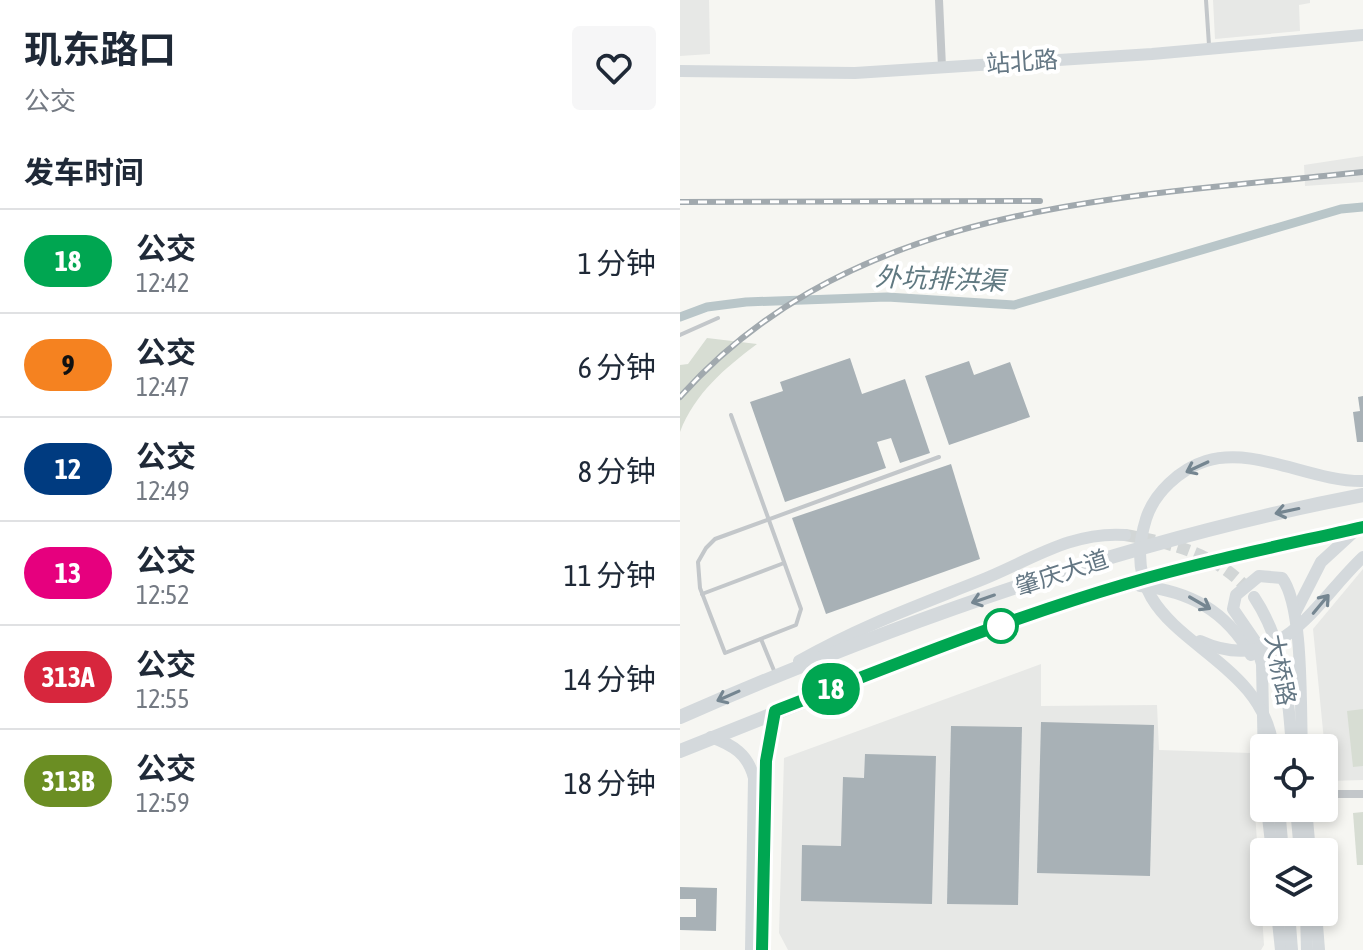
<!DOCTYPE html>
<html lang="zh">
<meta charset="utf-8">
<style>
:root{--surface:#fff;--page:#f6f6f7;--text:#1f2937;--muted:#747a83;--line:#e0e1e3}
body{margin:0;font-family:"Asap Condensed","Noto Sans SC",sans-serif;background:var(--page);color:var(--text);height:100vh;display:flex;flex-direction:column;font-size:30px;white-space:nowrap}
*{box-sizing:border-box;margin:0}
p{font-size:26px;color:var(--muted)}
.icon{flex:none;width:44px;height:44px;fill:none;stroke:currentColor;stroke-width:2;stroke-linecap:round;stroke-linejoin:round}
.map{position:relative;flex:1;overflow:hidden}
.panel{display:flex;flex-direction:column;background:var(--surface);width:680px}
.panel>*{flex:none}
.badge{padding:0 16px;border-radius:26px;font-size:28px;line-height:52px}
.controls{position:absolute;left:570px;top:734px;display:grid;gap:16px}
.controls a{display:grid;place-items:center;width:88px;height:88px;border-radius:8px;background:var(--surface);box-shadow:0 4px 12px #0003;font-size:40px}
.map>.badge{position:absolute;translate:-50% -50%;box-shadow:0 0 0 4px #fff}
h2{padding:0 24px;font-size:30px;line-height:72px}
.round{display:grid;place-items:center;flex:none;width:84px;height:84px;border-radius:8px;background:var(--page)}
.head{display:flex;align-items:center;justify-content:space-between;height:136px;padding:0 24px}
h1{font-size:38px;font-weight:700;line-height:60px}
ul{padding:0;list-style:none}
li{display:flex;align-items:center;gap:24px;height:104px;padding:0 24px;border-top:2px solid var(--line)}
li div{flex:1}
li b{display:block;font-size:30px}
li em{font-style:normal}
li .badge{min-width:88px;font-weight:700;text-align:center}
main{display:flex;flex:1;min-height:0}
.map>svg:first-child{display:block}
</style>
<main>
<section class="panel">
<div class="head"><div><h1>玑东路口</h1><p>公交</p></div><a class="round"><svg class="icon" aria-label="heart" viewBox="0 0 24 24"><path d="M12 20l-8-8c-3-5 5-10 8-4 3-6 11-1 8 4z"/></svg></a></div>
<h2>发车时间</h2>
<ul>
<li><span class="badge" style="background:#00a651;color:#fff">18</span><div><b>公交</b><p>12:42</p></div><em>1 分钟</em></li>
<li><span class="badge" style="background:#f58220;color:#111">9</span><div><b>公交</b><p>12:47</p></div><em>6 分钟</em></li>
<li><span class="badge" style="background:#003b80;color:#fff">12</span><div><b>公交</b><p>12:49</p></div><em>8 分钟</em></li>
<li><span class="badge" style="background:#e6007e;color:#fff">13</span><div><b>公交</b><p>12:52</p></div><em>11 分钟</em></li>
<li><span class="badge" style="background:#d7263d;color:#fff">313A</span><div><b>公交</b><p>12:55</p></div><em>14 分钟</em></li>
<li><span class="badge" style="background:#6b8e23;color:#fff">313B</span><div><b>公交</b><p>12:59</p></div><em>18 分钟</em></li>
</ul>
</section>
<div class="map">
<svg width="683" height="950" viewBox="0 0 683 950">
<rect width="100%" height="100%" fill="#f6f6f2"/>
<!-- built -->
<g fill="#e7e8e6">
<path d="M0 0H29L30 54 0 56Z"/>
<path d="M533 0H630V3L619 5 620 31 535 39Z"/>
<path d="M683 156V182L625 186 624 165Z"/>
<path d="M683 569V780L648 781 633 629Z"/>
<path d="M361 664V706L477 705 479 750 571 753 584 945 581 950H108L99 933 104 758Z"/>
</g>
<!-- green -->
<g fill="#d7ddd3">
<path d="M27 338 77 344C45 368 15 393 0 432V365L8 364Z"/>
<path d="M683 709V766L673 767 667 711Z"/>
<path d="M683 812V865H677L673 813Z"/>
</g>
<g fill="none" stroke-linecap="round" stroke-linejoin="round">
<!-- canal -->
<path stroke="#b9c6c9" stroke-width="9" d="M0 317 27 307 66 302 207 297 334 305 661 209 683 207"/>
</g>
<!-- building -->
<g fill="#a8b1b6">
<path d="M170 358 182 394 225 379 250 453 220 463 211 438 197 442 206 468 105 502 70 402 103 391 100 382Z"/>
<path d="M289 361 294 375 330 362 350 417 269 445 245 376Z"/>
<path d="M683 396V442H677L673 412 680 411 678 397Z"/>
<path d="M271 464 300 559 146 614 112 518Z"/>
<path d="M361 722 474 725 470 876 357 873Z"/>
<path d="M271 726 342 727 338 905 267 904Z"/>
<path d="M185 754 256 756 252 904 121 901 122 845 161 846 163 777 184 778Z"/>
<path d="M0 887 37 888 36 931 0 930V917H16V899H0Z"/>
</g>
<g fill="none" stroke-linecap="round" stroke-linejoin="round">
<!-- primary-tunnel -->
<path stroke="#d2d6d6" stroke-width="12" stroke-dasharray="12 6" stroke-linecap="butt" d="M445 535C493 543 540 555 572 594"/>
<!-- lane -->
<g stroke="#c3c7ca" stroke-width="4">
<path d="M526 0 529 45"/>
<path d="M0 335 38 318"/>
<path d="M51 415 121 609 116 625 45 653 20 588 18 562 26 548 35 539 259 457"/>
<path d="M22 594 104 563"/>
<path d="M81 639 95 673"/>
</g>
<!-- street -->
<g stroke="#c3c7ca" stroke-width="8">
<path d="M259 0 262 67"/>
<path d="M644 794H683"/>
</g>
<!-- secondary -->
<g stroke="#d4d9dc" stroke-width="12">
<path d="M0 71 175 73 472 54 683 35"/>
<path d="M460 586C510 591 546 611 571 655"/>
<path d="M615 613 641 562 678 528"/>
<path d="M31 737C53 745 68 754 74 778L71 950"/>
<path d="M584 766 582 664 575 641 553 609 556 595 579 576 602 578C624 607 620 708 622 748"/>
<path d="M587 808 592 852"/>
<path d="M626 808 630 852"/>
<path d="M597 912 601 950"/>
<path d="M636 912 639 950"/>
<path d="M82 950 86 761 95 711"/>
</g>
<!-- primary -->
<g stroke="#d4d9dc" stroke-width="12">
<path d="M574 597C605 644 608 693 612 748"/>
<path d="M520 641C601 678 634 603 683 557"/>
<path d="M119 661C181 626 234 607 299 581 348 562 390 531 445 535"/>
<path d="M593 748C581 642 428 641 466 519 474 493 500 469 526 461 576 446 632 482 683 481"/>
<path d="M599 808 603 852"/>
<path d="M616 808 620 852"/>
<path d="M609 912 612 950"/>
<path d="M626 912 627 950"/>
</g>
<!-- highway -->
<g stroke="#d4d9dc" stroke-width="14">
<path d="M0 717C219 621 448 540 683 495"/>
<path d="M0 751 231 659 386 603 564 552 683 527"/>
</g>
<defs>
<g id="rail">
<path d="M0 202 360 201"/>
<path d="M0 397C175 201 442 198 683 172"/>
</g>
</defs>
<!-- rail casing -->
<use href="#rail" stroke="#a1a9ae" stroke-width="6"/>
<!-- rail -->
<use href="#rail" stroke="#fff" stroke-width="3" stroke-dasharray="9" stroke-linecap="butt"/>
</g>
<!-- one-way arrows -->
<defs><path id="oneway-shaft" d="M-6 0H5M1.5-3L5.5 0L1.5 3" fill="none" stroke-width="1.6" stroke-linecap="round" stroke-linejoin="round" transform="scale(2)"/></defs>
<g stroke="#758691">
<use href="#oneway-shaft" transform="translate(517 467) rotate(155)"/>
<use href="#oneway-shaft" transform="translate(607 511) rotate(168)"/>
<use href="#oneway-shaft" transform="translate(303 599) rotate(161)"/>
<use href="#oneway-shaft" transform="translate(520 603) rotate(30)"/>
<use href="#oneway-shaft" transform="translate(641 604) rotate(-50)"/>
<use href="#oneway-shaft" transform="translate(48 696) rotate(156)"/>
</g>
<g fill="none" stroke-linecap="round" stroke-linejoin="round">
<defs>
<path id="line" d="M82 950 86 761 95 711C211 666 327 619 446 584 524 561 604 545 683 527"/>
</defs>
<!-- line casing -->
<use href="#line" stroke="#fff" stroke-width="18"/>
<!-- line -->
<use href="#line" stroke="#00a651" stroke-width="12"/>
</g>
<!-- markers -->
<circle fill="#fff" stroke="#00a651" stroke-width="4" cx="321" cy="626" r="16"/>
<g text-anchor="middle" stroke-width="8" stroke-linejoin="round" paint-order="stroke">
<!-- street labels -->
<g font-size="24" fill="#647784" stroke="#fff">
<text transform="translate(342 62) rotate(-4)" y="8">站北路</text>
<text transform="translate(382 573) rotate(-18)" y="8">肇庆大道</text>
<text transform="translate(600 670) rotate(79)" y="8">大桥路</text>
</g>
<!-- water labels -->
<g font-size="26" font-style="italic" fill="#607981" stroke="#fff">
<text transform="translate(260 279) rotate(2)" y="9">外坑排洪渠</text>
</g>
</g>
</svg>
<div class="controls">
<a><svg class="icon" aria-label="locate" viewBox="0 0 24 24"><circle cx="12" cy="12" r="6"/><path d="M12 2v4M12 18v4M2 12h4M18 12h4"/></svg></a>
<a><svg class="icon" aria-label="layers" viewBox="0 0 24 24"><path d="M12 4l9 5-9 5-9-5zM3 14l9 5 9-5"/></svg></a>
</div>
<b class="badge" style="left:151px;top:689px;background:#00a651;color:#fff">18</b>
</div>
</main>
